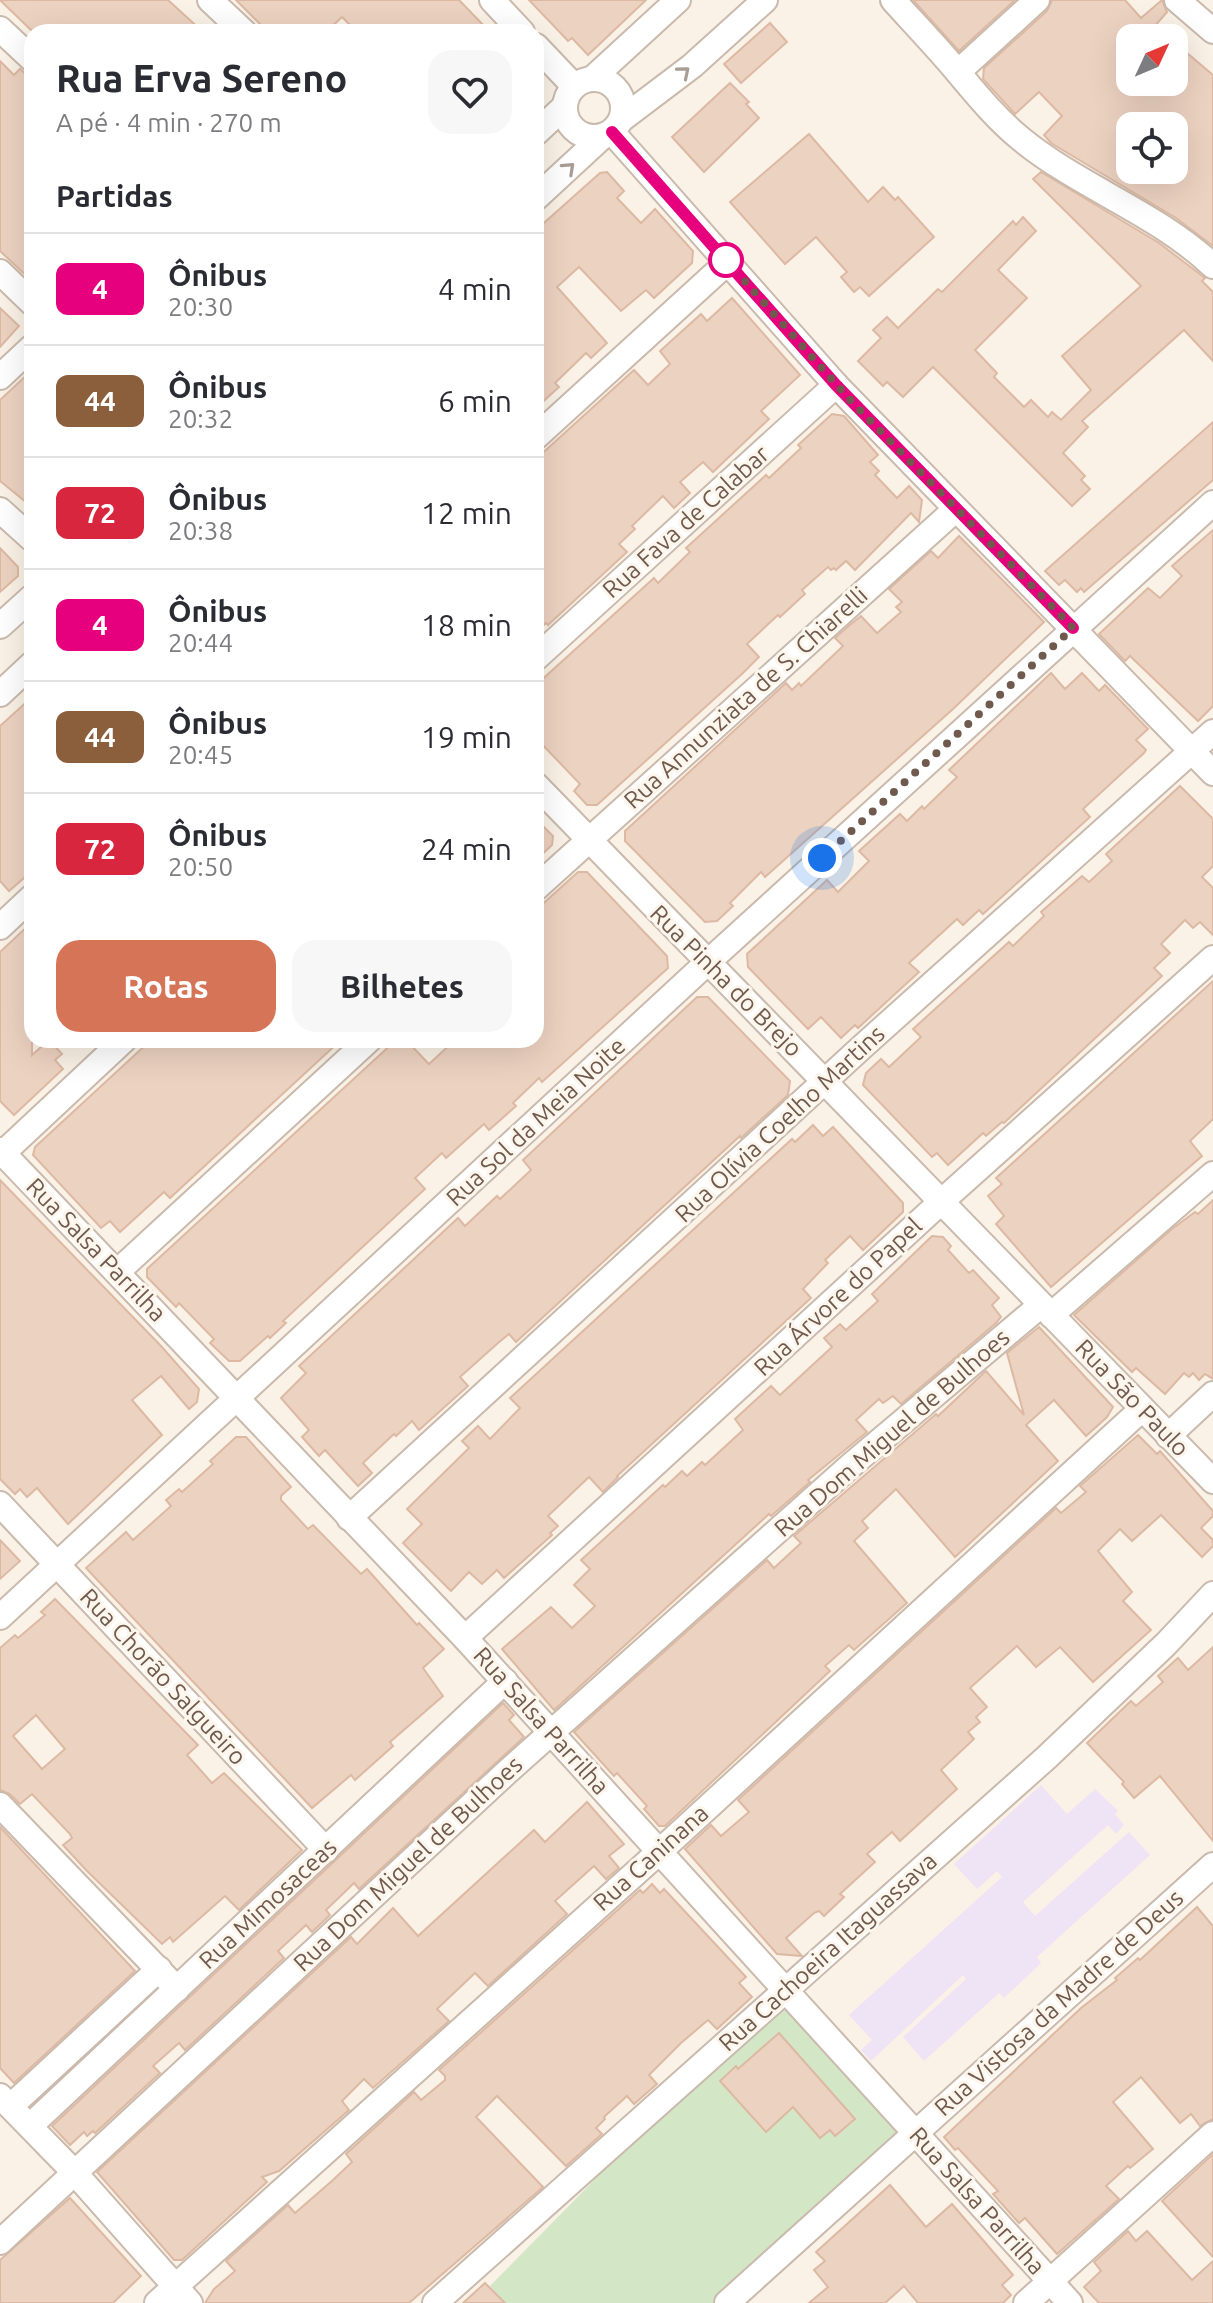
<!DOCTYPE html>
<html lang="pt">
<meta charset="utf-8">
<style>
:root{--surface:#fff;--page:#f7f7f7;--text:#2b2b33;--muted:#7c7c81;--line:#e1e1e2;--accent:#d67458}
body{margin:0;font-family:Ubuntu,sans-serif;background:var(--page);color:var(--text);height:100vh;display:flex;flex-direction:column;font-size:30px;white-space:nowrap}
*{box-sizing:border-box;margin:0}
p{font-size:26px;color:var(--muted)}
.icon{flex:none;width:44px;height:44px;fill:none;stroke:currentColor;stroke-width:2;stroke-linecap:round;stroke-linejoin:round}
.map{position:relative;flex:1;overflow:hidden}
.details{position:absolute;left:24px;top:24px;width:520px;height:1024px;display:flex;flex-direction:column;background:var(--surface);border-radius:24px;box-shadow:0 8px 32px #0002}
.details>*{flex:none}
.badge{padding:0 16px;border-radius:12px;font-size:28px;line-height:52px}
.needle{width:52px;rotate:46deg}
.fabs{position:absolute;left:1116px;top:24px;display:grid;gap:16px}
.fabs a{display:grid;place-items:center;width:72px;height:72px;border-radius:16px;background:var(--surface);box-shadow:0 8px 32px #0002;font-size:40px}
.you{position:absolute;width:40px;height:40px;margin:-20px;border:6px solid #fff;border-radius:50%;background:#1a73e8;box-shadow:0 0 0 12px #1a73e833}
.map>.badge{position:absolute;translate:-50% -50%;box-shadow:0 0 0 4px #fff}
h2{padding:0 32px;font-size:30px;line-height:72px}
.round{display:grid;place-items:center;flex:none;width:84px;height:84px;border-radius:24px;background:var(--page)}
.headline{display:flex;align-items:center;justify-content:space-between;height:136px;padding:0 32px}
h1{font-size:38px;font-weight:600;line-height:60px}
.action{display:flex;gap:16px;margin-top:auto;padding:16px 32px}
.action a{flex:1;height:92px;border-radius:24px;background:var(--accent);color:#fff;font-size:32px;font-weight:600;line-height:92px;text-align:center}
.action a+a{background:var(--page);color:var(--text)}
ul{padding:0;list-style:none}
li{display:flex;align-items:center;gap:24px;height:112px;padding:0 32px;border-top:2px solid var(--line)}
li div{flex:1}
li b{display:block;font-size:30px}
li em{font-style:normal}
li .badge{min-width:88px;font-weight:700;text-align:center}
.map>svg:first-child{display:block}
</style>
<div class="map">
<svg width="1213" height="2303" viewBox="0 0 1213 2303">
<rect width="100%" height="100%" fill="#faf2e6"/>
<!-- education -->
<path fill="#efe3f6" d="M1041 1785 1067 1814 1095 1789 1118 1811 1115 1814 1124 1825 1116 1834 1108 1825 1023 1902 1035 1916 1129 1832 1150 1855 1037 1957 1041 1963 1004 1998 999 1993 924 2061 903 2037 966 1979 963 1975 871 2061 861 2050 872 2040 849 2015 1002 1877 997 1871 977 1889 954 1864Z"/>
<!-- green -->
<path fill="#d3e6c6" d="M786 1998 903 2132 714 2303H505L490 2286 609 2165Z"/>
<!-- building -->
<g fill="#ecd2c1" stroke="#ddb9a3" stroke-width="2" fill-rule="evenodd">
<path d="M0 0H168L203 32H33Z"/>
<path d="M236 0H459L490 32H357L342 17 326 32H268Z"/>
<path d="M529 0H646L588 55 572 38 568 41Z"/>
<path d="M913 0H1015L959 51Z"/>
<path d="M1052 0H1125L1141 18 1162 0 1167 12 1154 27 1166 38H1130V82H1174V42L1213 75V246L1176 218 1051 143 1044 135 1062 116 1039 92 1015 114 983 79 984 68 1047 11ZM1130 126H1174V170H1130Z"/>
<path d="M770 23 787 42 741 83 724 64Z"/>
<path d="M0 61 14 75 20 69 32 80V281L0 251Z"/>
<path d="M730 83 749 102 746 104 759 118 704 172 672 137Z"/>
<path d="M809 134 868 202 883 187 895 200 898 197 934 237 869 296 860 287 854 292 841 277 847 272 816 237 785 264 730 202Z"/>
<path d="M607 172 624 191 617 198 641 223 655 209 693 251 692 263 654 298 646 290 621 311 579 267 557 287 607 343 591 358 586 353 555 383 559 387 536 408V230L600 173Z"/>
<path d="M1041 172 1159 243 1205 278 1202 281 1213 292V361L1184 330 1082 421 1088 427 1063 453 1085 476 1081 480 1090 489 1072 506 933 367 903 397 887 382 883 386 858 361 881 338 873 330 887 317 898 328 938 289 942 292 1013 221 1016 225 1023 217 1036 231 998 270 1027 298 975 350 997 373 994 377 1024 407 1031 400 1048 417 1052 412 1061 420 1091 390 1062 356 1141 286 1033 179Z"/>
<path d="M732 298 800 375 761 411 769 419 713 472 703 462 680 482 690 493 674 508 663 496 632 526 635 529 619 544 627 552 548 625 546 623 536 632V459L634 370 648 385 670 364 660 351 701 314 707 321Z"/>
<path d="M0 308 19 326 0 347Z"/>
<path d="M32 370V507L0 481V400Z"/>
<path d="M832 414 844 416 878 455 870 462 879 471 875 475 897 498 909 486 922 500 919 522 911 513 855 570 846 561 836 570 834 568 831 570 828 567 802 590 805 594 780 617 778 615 747 644 759 657 743 673 597 805H587L574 791 580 784 536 738V685L654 578 658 583 690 552 686 548 766 475 769 478 801 448 798 445Z"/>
<path d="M1213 422V480L1084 592 1081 588 1077 592 1065 580 1059 585 1045 571Z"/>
<path d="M1213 530V706L1198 721 1130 656 1125 661 1099 634 1148 588 1160 598 1182 576 1172 566Z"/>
<path d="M959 536 1044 622 953 709 765 877 761 872 730 903 733 906 717 921 705 922 625 841V831L786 683 792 690 799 683 801 686 843 646 835 638 851 624 861 616 877 633 901 612 896 607 902 602 889 589 931 551 938 558Z"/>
<path d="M0 548 18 567V576L0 592Z"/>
<path d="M1051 673 1065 689 1082 673 1099 691 1105 685 1148 729 1136 740 1146 750 1144 753 1083 809 1090 817 983 914 979 910 963 925 957 919 909 963 919 972 858 1028 855 1025 841 1038 821 1017 808 1029 748 967 747 954 827 880 838 892 869 861 859 851 900 814 907 821 922 806 924 809 957 777 949 770Z"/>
<path d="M32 697V871L9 891 0 881V726Z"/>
<path d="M1180 786 1213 819V866L1202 877 1213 888V935L1200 922 1193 928 1185 920 1161 944 1170 953 1154 968 1162 976 1004 1123 1002 1122 986 1136 983 1133 948 1165 937 1153 932 1157 863 1085 866 1073 881 1059 889 1067 921 1037 913 1029 1009 942 1013 946 1044 916 1041 912 1082 876 1089 882 1112 861 1106 854Z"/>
<path d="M536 819 553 836 552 845 536 860Z"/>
<path d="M578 872H587L667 956 668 968 542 1082 539 1078 513 1103 516 1106 489 1130 484 1124 446 1158 442 1153 415 1178 425 1189 283 1321 286 1323 270 1338 268 1336 240 1361H229L210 1343 214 1339 179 1303 176 1307 147 1277V1269L396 1040H406L429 1064 455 1040H536V910Z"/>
<path d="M32 922V1055L49 1040 62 1054 55 1060 63 1069 14 1115 0 1101V952Z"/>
<path d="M1213 981V1119L1190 1141 1202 1156 1051 1287 996 1224 1004 1216 988 1196 1002 1184 996 1178Z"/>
<path d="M697 997H708L790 1081 788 1095 741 1138 740 1136 516 1342 509 1334 498 1343 460 1377 468 1386 419 1430 412 1421 396 1436 394 1434 363 1463 372 1473 358 1486 325 1450 319 1456 302 1437 309 1430 281 1398 306 1373 299 1366 458 1218 465 1226 497 1196 500 1199 531 1170 523 1160Z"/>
<path d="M151 1040H341L170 1198 164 1192 120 1232 110 1221 101 1228 33 1155 35 1147Z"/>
<path d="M813 1125 823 1136 833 1127 903 1203V1212L863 1250 850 1236 825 1260 828 1263 803 1289 811 1298 617 1476 618 1477 603 1492 589 1477 548 1516 558 1526 550 1533 552 1535 504 1578 497 1570 482 1584 469 1572 451 1591 403 1543 422 1524 407 1509 469 1448 462 1441 478 1426 490 1439 520 1408 510 1398 792 1139 795 1142Z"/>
<path d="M0 1180 161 1346 199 1389 197 1402 189 1409 161 1376 132 1400 162 1435 68 1524 37 1488 27 1497 20 1489 15 1494 0 1479Z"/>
<path d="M1213 1200V1379L1205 1374 1199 1380 1193 1373 1189 1377 1184 1373 1165 1394 1136 1368 1132 1372 1074 1315 1172 1229 1195 1212 1198 1214Z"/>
<path d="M932 1236 943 1237 951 1246 948 1250 969 1273 973 1270 999 1298 992 1305 1001 1317 996 1323 901 1404 893 1396 883 1403 879 1399 856 1420 867 1432 808 1480 810 1482 771 1516 769 1514 554 1710 502 1649 551 1607 572 1628 595 1606 574 1585 590 1569 581 1560 663 1485 665 1487 682 1471 687 1476 702 1462 705 1465 743 1430 735 1419 771 1386 780 1395 832 1347 824 1338 840 1324 846 1330 878 1301 872 1294Z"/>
<path d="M1039 1327 1113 1407 1107 1417 1086 1436 1054 1400 1026 1425 1058 1461 955 1557 896 1489 862 1521 868 1528 854 1541 907 1603 854 1650 849 1645 825 1666 830 1671 665 1826H659L644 1809 647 1806 617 1773 614 1776 574 1732 767 1560 774 1568 801 1543 794 1536 936 1414 938 1416 986 1371 1024 1415 1007 1353Z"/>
<path d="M1138 1435 1157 1454 1160 1451 1213 1511V1516L1201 1528 1213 1540V1546L1202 1557 1161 1515 1132 1541 1120 1529 1098 1551 1132 1592 1123 1601 1151 1630 1093 1682 1060 1647 1036 1667 1017 1646 970 1688 987 1707 976 1717 980 1722 968 1732 974 1739 941 1770 957 1789 900 1841 892 1832 867 1854 875 1862 840 1894 844 1897 824 1916 819 1911 814 1913 786 1938 802 1956 777 1954 685 1849 711 1825 721 1836 749 1812 738 1800 1056 1508 1061 1513 1086 1492 1080 1486Z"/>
<path d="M236 1437H246L291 1487 281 1496V1500L308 1529 313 1525 361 1574 367 1569 417 1625 419 1623 444 1649 423 1668 443 1696 390 1742 393 1746 355 1780 351 1775 312 1808 86 1568 126 1532 133 1540 171 1506 166 1500 179 1489 182 1492 213 1464 210 1461Z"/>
<path d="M0 1540 20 1561 0 1579Z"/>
<path d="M55 1599 198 1745 187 1755 212 1783 224 1773 302 1850 239 1910 225 1896 173 1942 170 1937 162 1944 86 1870 63 1845 72 1838 70 1834 32 1794 20 1804 10 1794 0 1790V1648L15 1635 18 1638 45 1615 41 1612ZM36 1715 65 1749 42 1769 13 1736Z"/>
<path d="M1213 1647V1841L1160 1776 1134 1798 1122 1784 1124 1782 1087 1743 1131 1701 1136 1706 1163 1682 1158 1676 1178 1658 1188 1670Z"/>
<path d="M503 1703 514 1715 509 1720 524 1737 359 1889 354 1883 326 1910 330 1915 312 1932 306 1925 278 1951 284 1958 185 2050 179 2043 153 2066 160 2073 95 2133 93 2131 87 2136 84 2132 70 2145 52 2126Z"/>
<path d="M587 1802 624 1844 609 1856 619 1868 606 1879 594 1866 555 1901 567 1914 488 1986 475 1973 437 2009 449 2021 373 2088 364 2079 342 2101 349 2110 279 2171 262 2177 267 2182 182 2260H174L97 2172 351 1937 357 1944 393 1908 418 1936 534 1830 545 1842Z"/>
<path d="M0 1827 135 1971 14 2083 0 2068Z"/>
<path d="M652 1884 660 1893 664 1889 746 1977 739 1983 752 1997 717 2029 708 2020 681 2043 649 2075 657 2084 634 2104 627 2096 604 2117 605 2119 596 2128 602 2134 566 2166 497 2096 476 2117 543 2187 409 2303H205L214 2289 235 2271 226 2261 288 2205 295 2213 333 2180 352 2162 346 2154 414 2092 421 2100 445 2080V2076L439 2070 640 1890 643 1893Z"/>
<path d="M1197 1907 1213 1926V2119L1200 2126 1191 2114 1180 2123 1141 2077 1113 2102 1153 2149 1130 2168 1128 2166 1106 2186 1119 2199 1057 2254 1025 2218 1019 2223 993 2194 998 2191 958 2148 955 2150 944 2137 1081 2008 1117 1980 1115 1978 1138 1958 1140 1960Z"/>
<path d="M779 2033 855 2119 835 2136 830 2130 820 2138 793 2107 766 2132 720 2081 736 2066 738 2069Z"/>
<path d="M1213 2154V2257L1162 2201Z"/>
<path d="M890 2185 926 2227 952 2204 1013 2275 1002 2285 1011 2295 1003 2303H918L904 2286 885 2303H809L828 2287 814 2270 825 2261 816 2252Z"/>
<path d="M70 2198 141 2276 113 2303H0V2260Z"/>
<path d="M1128 2231 1136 2241 1147 2231 1192 2280 1213 2261V2303H1099L1084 2287 1101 2271 1094 2262Z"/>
<path d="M485 2283 505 2303H463Z"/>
</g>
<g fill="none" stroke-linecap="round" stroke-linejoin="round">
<defs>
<g id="minor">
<path d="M210 0 244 32"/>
<path d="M492 0 522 32"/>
<path d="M893 0C912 21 932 42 950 63 973 90 994 117 1021 139 1081 188 1157 213 1213 266"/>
<path d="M1177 0 1213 31"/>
<path d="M0 29 32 59"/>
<path d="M536 46 574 86"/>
<path d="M958 72 1037 0"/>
<path d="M593 78 678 0"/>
<circle cx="594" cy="108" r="29"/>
<path d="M622 119 692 66 765 0"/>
<path d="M612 132 836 385 1213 773"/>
<path d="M536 133 564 107"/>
<path d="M536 198 602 137"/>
<path d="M0 272 32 303"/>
<path d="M0 377 32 347"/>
<path d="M536 437 728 262"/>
<path d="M0 510 32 539"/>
<path d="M0 626 32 597"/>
<path d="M536 658 836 385"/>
<path d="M0 694 32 664"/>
<path d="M536 785 1213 1481"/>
<path d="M536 888 956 509"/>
<path d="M0 927 32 897"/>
<path d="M0 1150 465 1638 1070 2303"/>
<path d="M3 1153 124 1040"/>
<path d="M117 1272 369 1040"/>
<path d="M1051 1315 1213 1174"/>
<path d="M1168 1436 1213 1394"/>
<path d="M0 1504 326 1850"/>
<path d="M349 1518 862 1047 1213 732"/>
<path d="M0 1617 708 962 1213 503"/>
<path d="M465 1638 942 1201 1213 958"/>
<path d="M0 1805 177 1989"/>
<path d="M0 2096 74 2172 190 2303"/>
<path d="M11 2106 159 1969"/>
<path d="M30 2126 505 1681"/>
<path d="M0 2242 507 1772 849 1467 1041 1305"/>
<path d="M157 2303 659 1852 1142 1409"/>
<path d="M435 2303 1046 1758 1166 1644 1213 1594"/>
<path d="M727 2303 1213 1865"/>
<path d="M1026 2303 1213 2134"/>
</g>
</defs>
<!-- minor casing -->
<use href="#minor" stroke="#cabaad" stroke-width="28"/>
<!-- minor -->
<use href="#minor" stroke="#fff" stroke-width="24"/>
</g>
<!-- one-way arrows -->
<defs><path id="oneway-chevron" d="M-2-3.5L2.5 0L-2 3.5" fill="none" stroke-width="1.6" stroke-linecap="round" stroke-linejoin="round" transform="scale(2)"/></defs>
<g stroke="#a99c95">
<use href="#oneway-chevron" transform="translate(684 72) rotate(-40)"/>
<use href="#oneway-chevron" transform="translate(569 168) rotate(-43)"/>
</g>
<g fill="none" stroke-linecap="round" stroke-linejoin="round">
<defs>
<path id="line" d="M612 132 836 385 1073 628"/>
</defs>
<!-- line casing -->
<use href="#line" stroke="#fff" stroke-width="18"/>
<!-- line -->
<use href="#line" stroke="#e6007e" stroke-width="12"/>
<!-- walk -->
<path stroke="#705a4e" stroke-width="8" stroke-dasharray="0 14.4" d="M726 260 851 401 1073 628 822 858"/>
</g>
<!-- markers -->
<circle fill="#fff" stroke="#e6007e" stroke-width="4" cx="726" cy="260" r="16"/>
<g text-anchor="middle" stroke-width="6" stroke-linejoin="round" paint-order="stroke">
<!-- street labels -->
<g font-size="24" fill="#705a4e" stroke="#fdf6ec">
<text transform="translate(686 522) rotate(-42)" y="8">Rua Fava de Calabar</text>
<text transform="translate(746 698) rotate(-42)" y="8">Rua Annunziata de S. Chiarelli</text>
<text transform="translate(726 981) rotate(45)" y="8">Rua Pinha do Brejo</text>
<text transform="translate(536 1122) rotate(-43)" y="8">Rua Sol da Meia Noite</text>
<text transform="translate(780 1124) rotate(-43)" y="8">Rua Olívia Coelho Martins</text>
<text transform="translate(96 1250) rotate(46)" y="8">Rua Salsa Parrilha</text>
<text transform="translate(838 1297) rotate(-43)" y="8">Rua Árvore do Papel</text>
<text transform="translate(1132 1398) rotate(46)" y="8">Rua São Paulo</text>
<text transform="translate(892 1433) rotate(-41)" y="8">Rua Dom Miguel de Bulhoes</text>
<text transform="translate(163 1677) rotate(47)" y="8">Rua Chorão Salgueiro</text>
<text transform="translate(541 1721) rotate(48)" y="8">Rua Salsa Parrilha</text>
<text transform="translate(651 1858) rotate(-42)" y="8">Rua Caninana</text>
<text transform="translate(408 1864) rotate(-43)" y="8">Rua Dom Miguel de Bulhoes</text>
<text transform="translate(268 1904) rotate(-43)" y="8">Rua Mimosaceas</text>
<text transform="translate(828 1952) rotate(-42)" y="8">Rua Cachoeira Itaguassava</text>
<text transform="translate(1059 2003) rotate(-42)" y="8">Rua Vistosa da Madre de Deus</text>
<text transform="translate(977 2201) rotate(48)" y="8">Rua Salsa Parrilha</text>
</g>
</g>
</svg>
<div class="fabs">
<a><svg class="needle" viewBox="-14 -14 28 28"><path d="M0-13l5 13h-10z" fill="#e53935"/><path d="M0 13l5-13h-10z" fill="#7c7c81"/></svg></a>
<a><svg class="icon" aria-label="locate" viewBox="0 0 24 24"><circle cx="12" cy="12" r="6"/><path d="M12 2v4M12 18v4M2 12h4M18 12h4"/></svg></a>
</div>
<div class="you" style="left:822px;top:858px"></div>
<section class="details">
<div class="headline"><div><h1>Rua Erva Sereno</h1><p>A pé · 4 min · 270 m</p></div><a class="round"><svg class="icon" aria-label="heart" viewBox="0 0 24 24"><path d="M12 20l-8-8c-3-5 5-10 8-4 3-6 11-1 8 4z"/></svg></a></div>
<h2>Partidas</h2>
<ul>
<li><span class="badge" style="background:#e6007e;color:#fff">4</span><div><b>Ônibus</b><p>20:30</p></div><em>4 min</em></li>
<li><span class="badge" style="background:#8b5e3c;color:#fff">44</span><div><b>Ônibus</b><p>20:32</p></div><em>6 min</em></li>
<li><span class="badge" style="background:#d7263d;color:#fff">72</span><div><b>Ônibus</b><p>20:38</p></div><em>12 min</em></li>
<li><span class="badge" style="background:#e6007e;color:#fff">4</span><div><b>Ônibus</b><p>20:44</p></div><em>18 min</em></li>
<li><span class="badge" style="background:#8b5e3c;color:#fff">44</span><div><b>Ônibus</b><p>20:45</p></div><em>19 min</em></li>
<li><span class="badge" style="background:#d7263d;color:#fff">72</span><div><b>Ônibus</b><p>20:50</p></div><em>24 min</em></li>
</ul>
<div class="action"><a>Rotas</a><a>Bilhetes</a></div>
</section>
</div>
